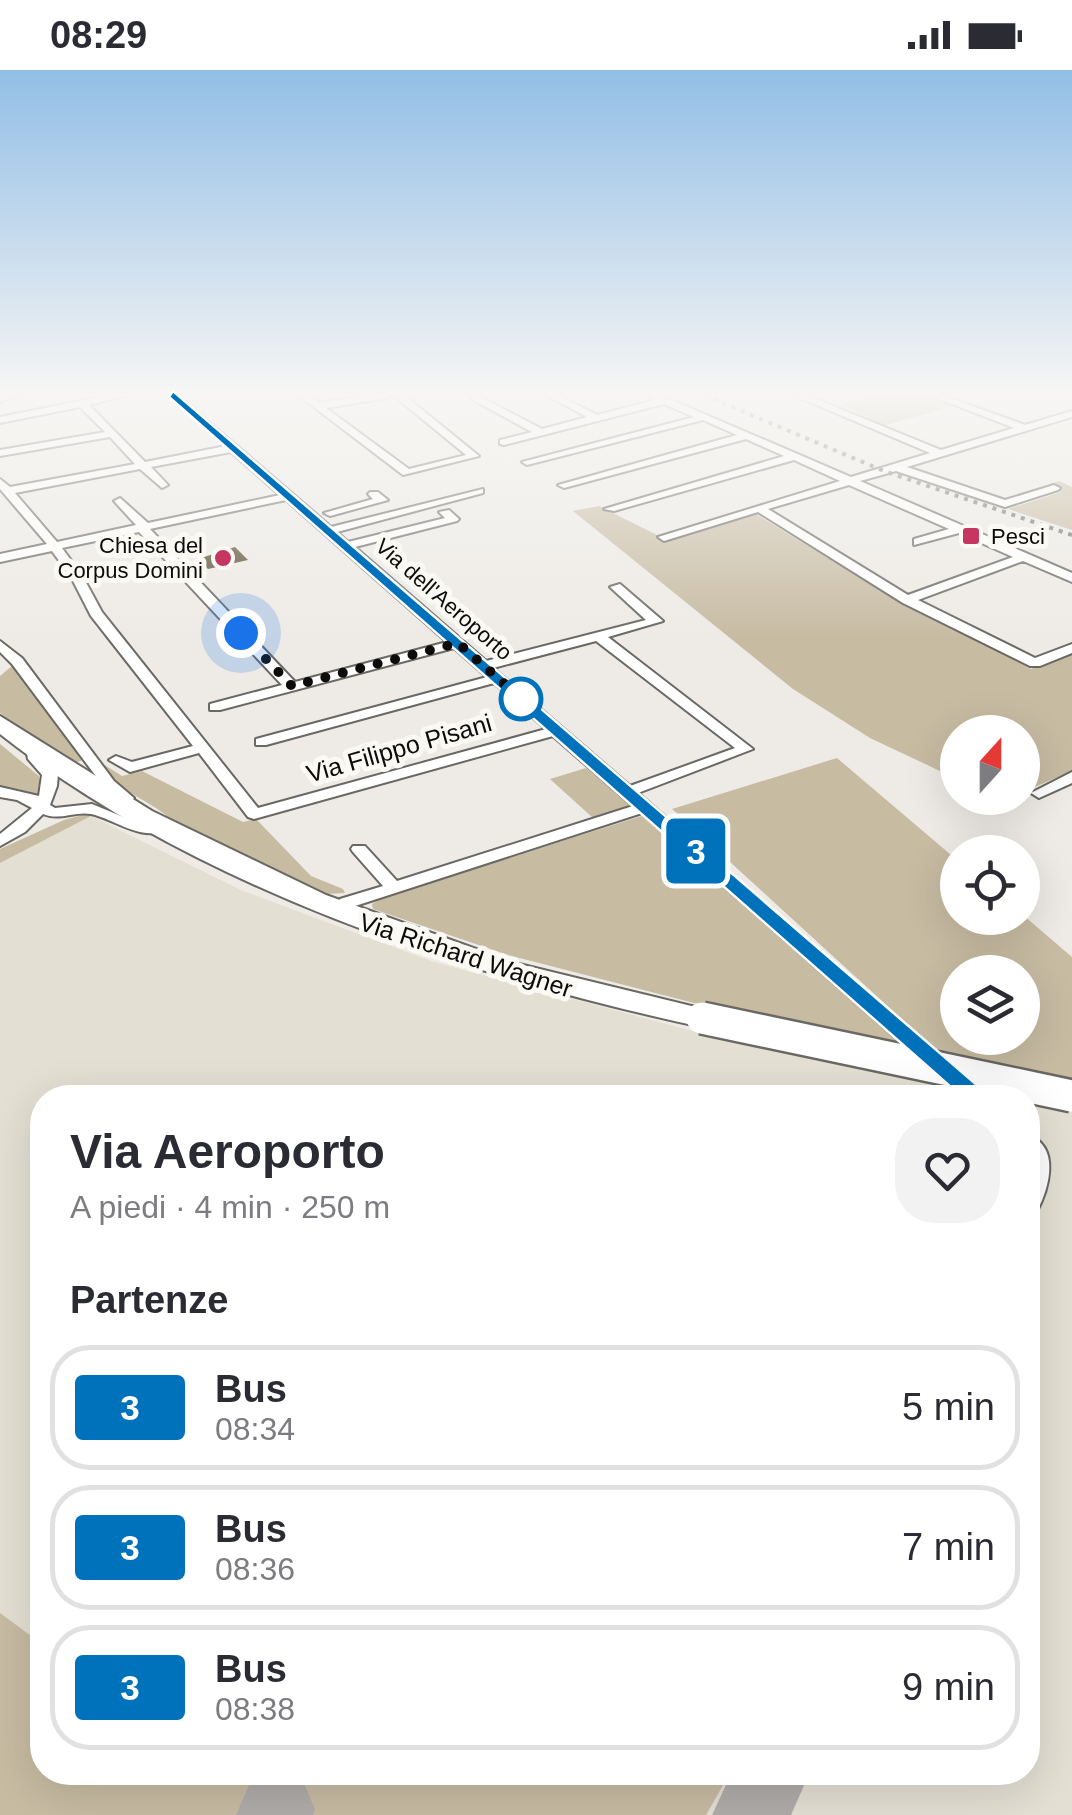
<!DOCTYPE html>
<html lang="it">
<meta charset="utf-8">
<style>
:root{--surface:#fff;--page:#f2f2f3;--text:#2b2b33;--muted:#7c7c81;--line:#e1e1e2}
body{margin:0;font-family:Arial,sans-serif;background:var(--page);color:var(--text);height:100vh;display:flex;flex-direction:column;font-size:38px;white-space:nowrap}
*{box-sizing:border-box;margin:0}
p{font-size:32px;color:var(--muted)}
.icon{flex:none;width:55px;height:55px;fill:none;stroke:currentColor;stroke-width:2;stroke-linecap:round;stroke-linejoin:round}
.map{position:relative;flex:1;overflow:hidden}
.details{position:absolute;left:30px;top:1015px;width:1010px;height:700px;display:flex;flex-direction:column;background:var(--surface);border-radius:40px;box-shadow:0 10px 40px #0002}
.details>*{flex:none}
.badge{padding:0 20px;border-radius:8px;font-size:35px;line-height:65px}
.needle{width:65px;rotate:21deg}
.buttons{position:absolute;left:940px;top:645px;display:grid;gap:20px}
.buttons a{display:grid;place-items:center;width:100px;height:100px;border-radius:50%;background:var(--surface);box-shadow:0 10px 40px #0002;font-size:50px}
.you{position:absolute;width:50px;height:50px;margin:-25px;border:8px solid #fff;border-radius:50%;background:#1a73e8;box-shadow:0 0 0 15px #1a73e833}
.map>.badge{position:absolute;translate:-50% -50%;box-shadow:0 0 0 5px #fff}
h2{padding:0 40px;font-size:38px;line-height:90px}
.round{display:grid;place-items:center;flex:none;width:105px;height:105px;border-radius:40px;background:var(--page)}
.headline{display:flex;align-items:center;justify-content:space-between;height:170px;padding:0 40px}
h1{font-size:48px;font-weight:700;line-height:75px}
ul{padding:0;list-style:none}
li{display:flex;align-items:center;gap:30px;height:125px;margin:0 20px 15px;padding:0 20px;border:5px solid var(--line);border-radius:40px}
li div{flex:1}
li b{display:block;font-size:38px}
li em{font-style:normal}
li .badge{min-width:110px;font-weight:700;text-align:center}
.status{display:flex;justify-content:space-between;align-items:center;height:70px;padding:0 50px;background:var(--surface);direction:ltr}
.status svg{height:28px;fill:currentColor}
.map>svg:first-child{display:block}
</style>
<div class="status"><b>08:29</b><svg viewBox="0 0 49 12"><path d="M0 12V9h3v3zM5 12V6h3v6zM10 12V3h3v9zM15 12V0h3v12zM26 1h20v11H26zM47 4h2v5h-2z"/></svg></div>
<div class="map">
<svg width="1072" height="1745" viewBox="0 0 1072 1745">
<rect width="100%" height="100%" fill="#eeebe6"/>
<!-- built -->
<path fill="#e4dfd3" d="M91 746 243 821 434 892 749 976 1005 1027 42 1028V1702H1028V1032L1072 1041V1745H0V793Z"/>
<!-- green -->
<g fill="#c7bba2" fill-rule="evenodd">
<path d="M875 325H929L956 335 883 356 841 334Z"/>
<path d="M1059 411 1072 417V460L1008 439 1061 422 1048 415Z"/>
<path d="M599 436 667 470 754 443 874 516 1031 599 1072 582V701L1023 722 1022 662H958L957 709 870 668 793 619 573 441Z"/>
<path d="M12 596 81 688V691L70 694 0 643V606Z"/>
<path d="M0 674 39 706 42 723 36 732 0 720Z"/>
<path d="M837 688 957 790 958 848 1023 845 1072 887V1011L940 984 672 739ZM958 902H1022V968H958Z"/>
<path d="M103 694 122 706 142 701 243 752 256 749 311 806 343 819 345 823 326 824 179 757C155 731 124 726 98 695Z"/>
<path d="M586 698 630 736 593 748 550 709Z"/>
<path d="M86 744 91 746 0 793V779L64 750Z"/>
<path d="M645 745 913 981 694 933 508 885 373 839 372 834 381 828Z"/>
<path d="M0 1543 42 1574V1702L730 1703 706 1745H305L264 1715 241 1745H0Z"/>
</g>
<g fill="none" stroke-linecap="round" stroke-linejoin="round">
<!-- taxiway -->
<g fill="#afaca9" fill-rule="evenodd">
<path d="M278 1702 304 1713 315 1740 313 1745H236L250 1713Z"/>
<path d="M732 1702H810L791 1745H712Z"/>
</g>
</g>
<!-- building -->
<path fill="#574c31" d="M235 477 248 490 208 499 198 489Z"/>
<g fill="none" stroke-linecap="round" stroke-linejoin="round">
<defs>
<g id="street">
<path d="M110 325H127L89 335 145 392 226 376 168 325H178L331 457 483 419V423L337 462 348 472 445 448 439 442 449 440 459 449 457 451 355 477 486 591 646 550 610 517 620 514 663 551 608 567 753 679 638 723 987 1028H964L642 743 352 837H340L338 833 340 829 383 816 353 782 351 779 353 776H365L397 811 633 736 553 666 254 749 248 747 199 683 130 702 109 690 116 686 132 692 193 676 91 546 71 507 52 481 0 492V484L47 474 0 419V409L10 417 135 394 110 367 0 386V380L105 362 80 337 0 353V347ZM231 382 280 425 148 453 120 428 114 431 136 455 57 472 15 423 140 399 162 418 168 415 151 397ZM286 430 447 572 295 612 150 459ZM139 462 282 615 210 634V640H220L454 578 487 607 256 669V675H266L494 613 546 659 258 738 102 542 83 507 62 478ZM596 571 735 678 630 716 493 598Z"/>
<path d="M298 325H309L320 333 371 325H392L387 328 326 338 409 399 466 385 393 325H404L479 386 403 405Z"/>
<path d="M471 325H477L542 359 587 347 546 325H558L597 345 655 330 648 325H660L851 407 930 383 793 325H806L941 380 1014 358 929 325H942L1025 355 1072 341V347L907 397 1005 430 1054 415 1060 418 1058 420 1005 437 896 401 860 411 1072 503V512L1023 491 918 530 1035 588 1072 574V583L1040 596H1030L903 533 758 442 664 471 658 467 840 411 794 390 614 441 604 439 784 386 746 369 564 418 558 415 737 365 703 350 527 395 522 392 694 347 664 334 504 375 500 374V370L532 362 471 329ZM849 415 949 459 914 469V475L959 463 1013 487 908 525 768 439Z"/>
<path d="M370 422H378L388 430 330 446 324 443 373 429 368 424Z"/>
<path d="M0 571 22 588 114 711 134 728 131 731H121L104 717 12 594 0 582Z"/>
<path d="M33 674 38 675 42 688 58 704 57 716 50 735 55 738 92 734 133 751 160 753 168 758C144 774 115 749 91 744 75 741 59 751 43 744L25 762 0 776V764L32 738 17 730 0 727V717L39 726 42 705 28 689 26 678Z"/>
<path d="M1072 702V713L1039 728 1031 723Z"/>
<path d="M1028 1065C1062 1077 1048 1121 1036 1143L1028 1146Z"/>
</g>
<path id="secondary" d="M0 325H17L0 331Z"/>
<path id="primary" d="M0 646 152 741 326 825 515 893 712 941 717 948 712 955 702 957C464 906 193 816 0 664Z"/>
</defs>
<!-- street casing -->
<use href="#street" stroke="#6a6863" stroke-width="4"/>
<!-- secondary casing -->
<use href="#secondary" stroke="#6a6863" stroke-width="6"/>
<!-- primary casing -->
<use href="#primary" stroke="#6a6863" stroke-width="4"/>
<!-- street -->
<use href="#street" fill="#fff" fill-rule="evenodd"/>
<!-- secondary -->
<use href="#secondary" fill="#fff" fill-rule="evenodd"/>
<!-- primary -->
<use href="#primary" fill="#fff" fill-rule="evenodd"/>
<!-- rail -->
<path stroke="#706e6c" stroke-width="4" stroke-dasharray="4 6" stroke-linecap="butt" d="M704 325 884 401 1072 465"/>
<defs>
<path id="primary-bridge" d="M702 948 1072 1026"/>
</defs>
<!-- primary-bridge casing -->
<use href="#primary-bridge" stroke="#6a6863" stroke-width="36" stroke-linecap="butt"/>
<!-- primary-bridge -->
<use href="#primary-bridge" stroke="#fff" stroke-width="31"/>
</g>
<!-- sky -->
<linearGradient id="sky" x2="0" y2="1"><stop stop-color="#92bee6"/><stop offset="0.57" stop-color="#f7f6f4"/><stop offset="1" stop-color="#f7f6f4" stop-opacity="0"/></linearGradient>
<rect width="1072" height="569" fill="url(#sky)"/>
<!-- line -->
<path fill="#0072bc" stroke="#fff" stroke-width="2.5" d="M173 321 985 1022 988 1028 985 1033H969L169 327Z"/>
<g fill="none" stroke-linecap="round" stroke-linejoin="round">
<!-- walk -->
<path stroke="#0d0c0b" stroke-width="10" stroke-dasharray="0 18" d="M241 563 292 616 458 573 525 632 521 629"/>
</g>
<!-- markers -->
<g fill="#c53660" stroke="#fbf9f4" stroke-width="4">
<rect x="961" y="456" width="20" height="20" rx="5"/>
<circle cx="223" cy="488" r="10"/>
</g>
<circle fill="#fff" stroke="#0072bc" stroke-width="5" cx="521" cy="629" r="20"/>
<g text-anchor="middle" stroke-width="10" stroke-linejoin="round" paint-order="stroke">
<!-- far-poi labels -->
<g font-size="22" fill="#0d0c0b" stroke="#fbf9f4" text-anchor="start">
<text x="991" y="474">Pesci</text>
<text x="203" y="483" text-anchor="end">Chiesa del<tspan x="203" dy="25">Corpus Domini</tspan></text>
</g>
<!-- far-street labels -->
<g font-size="22" fill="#0d0c0b" stroke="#fbf9f4">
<text transform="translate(444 529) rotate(41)" y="8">Via dell'Aeroporto</text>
</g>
<!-- street labels -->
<g font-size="25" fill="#0d0c0b" stroke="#fbf9f4">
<text transform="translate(399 678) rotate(-16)" y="9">Via Filippo Pisani</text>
<text transform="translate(466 885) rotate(18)" y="9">Via Richard Wagner</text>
</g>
</g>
</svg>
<div class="buttons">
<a><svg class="needle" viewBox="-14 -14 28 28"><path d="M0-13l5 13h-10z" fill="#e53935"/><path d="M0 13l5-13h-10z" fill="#7c7c81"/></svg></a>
<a><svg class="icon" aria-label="locate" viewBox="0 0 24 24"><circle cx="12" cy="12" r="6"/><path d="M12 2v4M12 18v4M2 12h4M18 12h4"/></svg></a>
<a><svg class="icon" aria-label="layers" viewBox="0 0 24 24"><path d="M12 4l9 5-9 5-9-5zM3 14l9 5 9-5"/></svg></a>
</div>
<div class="you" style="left:241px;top:563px"></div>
<b class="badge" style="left:696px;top:781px;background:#0072bc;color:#fff">3</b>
<section class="details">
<div class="headline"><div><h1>Via Aeroporto</h1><p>A piedi · 4 min · 250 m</p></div><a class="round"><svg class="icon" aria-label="heart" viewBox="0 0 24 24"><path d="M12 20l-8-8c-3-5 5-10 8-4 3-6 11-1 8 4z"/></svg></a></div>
<h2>Partenze</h2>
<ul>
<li><span class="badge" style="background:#0072bc;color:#fff">3</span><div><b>Bus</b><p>08:34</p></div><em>5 min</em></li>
<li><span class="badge" style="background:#0072bc;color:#fff">3</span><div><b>Bus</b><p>08:36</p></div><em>7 min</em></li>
<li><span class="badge" style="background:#0072bc;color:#fff">3</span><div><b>Bus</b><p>08:38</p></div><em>9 min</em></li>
</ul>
</section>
</div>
